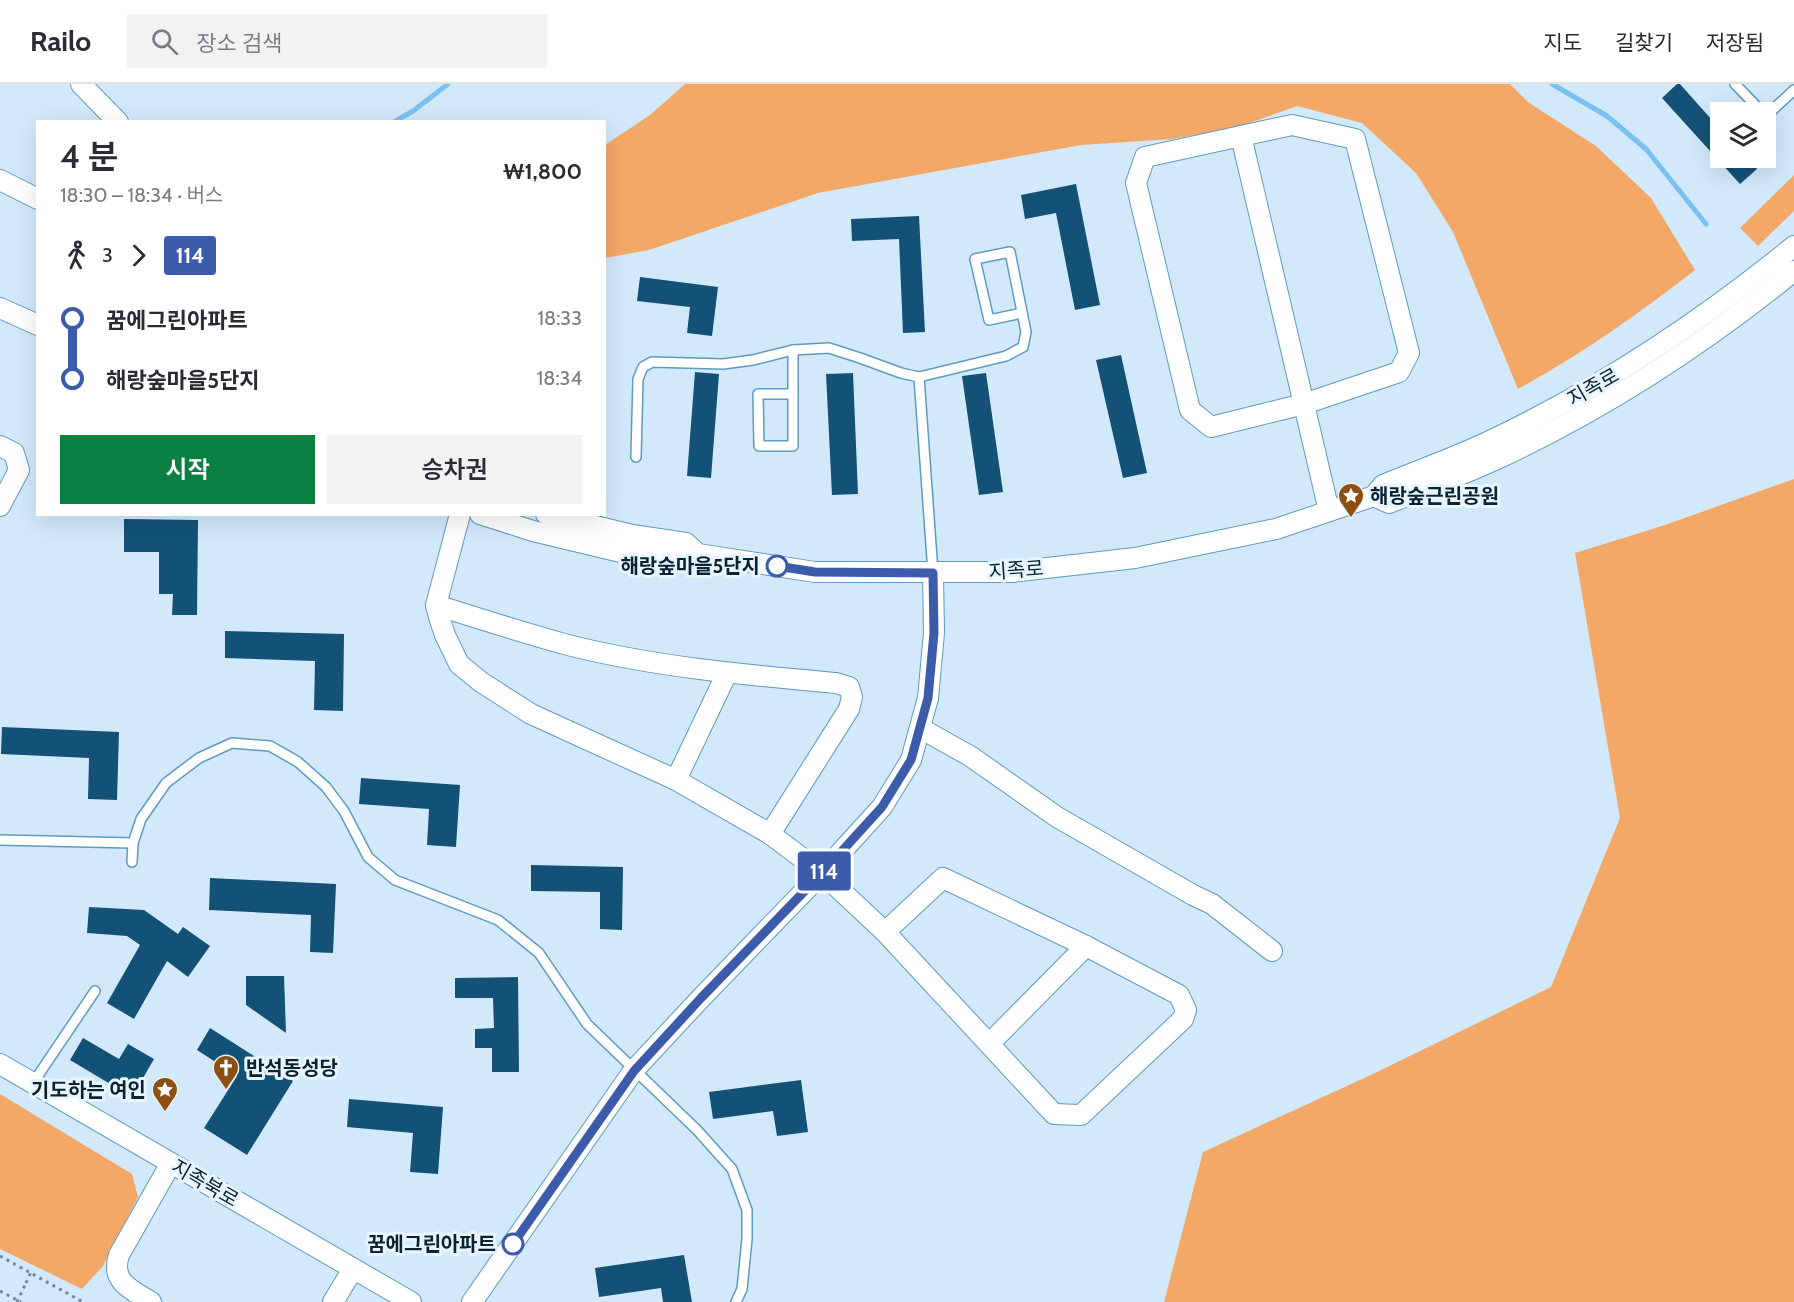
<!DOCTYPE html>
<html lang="ko">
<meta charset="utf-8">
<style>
:root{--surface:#fff;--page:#f2f2f3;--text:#2b2b33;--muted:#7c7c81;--line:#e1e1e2;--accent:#0b8043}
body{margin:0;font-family:Cabin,"Noto Sans KR",sans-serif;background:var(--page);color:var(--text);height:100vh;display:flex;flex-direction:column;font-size:22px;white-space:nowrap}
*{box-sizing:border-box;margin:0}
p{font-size:20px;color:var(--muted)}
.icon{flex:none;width:33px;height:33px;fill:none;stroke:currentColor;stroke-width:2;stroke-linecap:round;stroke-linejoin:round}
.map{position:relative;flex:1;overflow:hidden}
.panel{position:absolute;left:36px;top:36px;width:570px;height:396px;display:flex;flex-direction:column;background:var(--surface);border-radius:0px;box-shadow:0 6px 24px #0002}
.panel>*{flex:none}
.badge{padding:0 12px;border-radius:4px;font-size:21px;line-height:39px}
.fabs{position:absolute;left:1710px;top:18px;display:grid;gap:12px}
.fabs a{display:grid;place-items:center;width:66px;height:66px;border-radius:0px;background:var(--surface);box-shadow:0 6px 24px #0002;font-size:30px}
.map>.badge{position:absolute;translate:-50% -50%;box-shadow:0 0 0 3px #fff}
.legs{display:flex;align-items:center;gap:9px;height:66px;padding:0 24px;font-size:20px}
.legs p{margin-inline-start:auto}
.head{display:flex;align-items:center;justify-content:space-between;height:102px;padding:0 24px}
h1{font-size:33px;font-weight:600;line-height:45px}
.action{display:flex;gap:12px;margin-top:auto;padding:12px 24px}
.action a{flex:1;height:69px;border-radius:0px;background:var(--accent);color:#fff;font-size:24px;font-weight:600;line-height:69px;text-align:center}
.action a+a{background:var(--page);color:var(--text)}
ul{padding:0 24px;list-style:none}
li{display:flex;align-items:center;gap:21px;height:60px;font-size:22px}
li i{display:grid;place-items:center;width:9px;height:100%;margin:0 8px;background:currentColor}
li i::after{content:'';width:15px;height:15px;margin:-8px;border:4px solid;border-radius:50%;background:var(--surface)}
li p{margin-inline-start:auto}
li:first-child i{background:linear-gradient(#0000 50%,currentColor 0)}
li:last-child i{background:linear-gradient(currentColor 50%,#0000 0)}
header{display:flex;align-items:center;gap:36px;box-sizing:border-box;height:84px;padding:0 30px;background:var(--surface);border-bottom:2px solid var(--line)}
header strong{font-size:28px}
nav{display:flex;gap:33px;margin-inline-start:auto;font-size:21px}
.search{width:420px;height:54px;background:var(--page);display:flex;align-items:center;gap:15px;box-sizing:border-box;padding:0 21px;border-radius:0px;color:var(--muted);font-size:22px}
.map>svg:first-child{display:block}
</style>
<header>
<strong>Railo</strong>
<div class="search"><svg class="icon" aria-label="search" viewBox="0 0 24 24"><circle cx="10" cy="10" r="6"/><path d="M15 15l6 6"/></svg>장소 검색</div>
<nav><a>지도</a><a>길찾기</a><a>저장됨</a></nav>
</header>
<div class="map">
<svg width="1794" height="1218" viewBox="0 0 1794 1218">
<rect width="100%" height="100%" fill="#d2e9fb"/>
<!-- green -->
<g fill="#f4a867">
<path d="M685 0H1510L1528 18 1596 62 1651 114 1695 186C1640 229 1579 272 1518 305L1453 148 1416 89 1362 39 1297 22 1241 42 1173 55 1081 61 818 109 649 166 605 174V61L650 31Z"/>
<path d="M1794 91V127L1758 162 1740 144Z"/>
<path d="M1794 395V1218H1164L1203 1068 1373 990 1551 903 1620 734 1575 469 1662 442Z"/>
<path d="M0 1010 132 1090 138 1113 103 1182 82 1205 0 1165Z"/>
</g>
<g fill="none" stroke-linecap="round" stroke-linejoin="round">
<!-- stream -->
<g stroke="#7ac1f1" stroke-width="5">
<path d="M1552 0 1607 32 1646 65 1706 140"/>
<path d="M394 38 413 27 448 0"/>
</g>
</g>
<!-- building -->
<g fill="#135276">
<path d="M1677 0H1680L1720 45V74H1747L1757 85 1740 100 1662 14Z"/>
<path d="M1076 100 1100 221 1075 226 1056 129 1025 135 1021 111Z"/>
<path d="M919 132 925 248 903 249 899 155 852 157 851 135Z"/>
<path d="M640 193 718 203 712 252 687 249 690 223 637 217Z"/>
<path d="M1121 271 1147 389 1123 394 1096 276Z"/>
<path d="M695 288 719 290 711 394 687 392Z"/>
<path d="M853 289 858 410 832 411 826 290Z"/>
<path d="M986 289 1003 408 979 411 962 292Z"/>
<path d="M124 435 198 436 197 531H172L173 510H159V468H124Z"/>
<path d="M225 547 344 550 343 627 314 626 315 577 225 574Z"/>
<path d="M2 643 119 648 117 716 88 715 89 674 1 670Z"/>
<path d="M361 694 460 701 456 763 427 761 429 725 359 720Z"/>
<path d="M531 781 623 783 622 846 600 845V808L531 807Z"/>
<path d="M210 794 336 800 333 869 310 868 311 831 209 826Z"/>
<path d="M89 823 144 826 178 850 183 843 210 862 188 893 167 877 134 935 107 919 140 861 127 852 87 849Z"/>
<path d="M246 892H284L286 949 246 921Z"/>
<path d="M518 893 519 988H492V964H475V945L494 944 493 914H455V894Z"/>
<path d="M210 944 293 997 247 1071 204 1044 237 992 197 966Z"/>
<path d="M83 954 119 975 128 960 154 975 132 1013 70 976Z"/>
<path d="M801 996 808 1048 777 1052 773 1027 713 1035 709 1008Z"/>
<path d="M349 1015 443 1023 438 1090 410 1088 413 1049 347 1043Z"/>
<path d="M684 1171 692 1218H663L661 1204 599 1213 595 1184Z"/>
</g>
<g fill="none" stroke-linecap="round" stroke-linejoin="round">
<defs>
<g id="service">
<path d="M1735 0 1762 28"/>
<path d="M1766 32 1794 6"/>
<path d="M793 266V362H759L758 310H793"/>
<path d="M919 293 933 489"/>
<path d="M636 373 638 295 643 283 652 278 723 280 753 276 793 266 829 264 860 274 901 289 919 293 1006 272 1023 263 1026 248 1010 168 975 175 989 236 1022 229"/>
<path d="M0 756 133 759"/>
<path d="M132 778 133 759 141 735 166 699 199 674 232 659 270 662 298 678 326 703 344 727 368 773 395 796 498 836 539 869 587 940 697 1046 732 1085 747 1126V1155L742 1205 736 1218"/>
<path d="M33 999 95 907"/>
</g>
<g id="minor">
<path d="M81 0 118 38"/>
<path d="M1292 41 1355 55 1409 269 1399 288 1304 320 1211 343 1190 326 1136 99 1145 73Z"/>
<path d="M1241 52 1329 427"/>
<path d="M0 96 38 115"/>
<path d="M0 224 38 241"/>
<path d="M0 362 14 369 19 386 0 422"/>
<path d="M1374 412 1389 419C1426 404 1463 391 1499 374 1604 325 1704 260 1794 187"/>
<path d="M460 430 436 521 439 533 445 551 459 580 481 598 531 630 676 696 770 750 822 789 885 848 1054 1030 1081 1031 1183 935 1186 926 1179 911 1086 862 943 794 885 848"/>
<path d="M480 430 533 447 629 470 684 478 698 470"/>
<path d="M546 430 632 451 686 459 698 470 815 488H1012L1135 474 1276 445 1374 412 1383 401C1419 386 1457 373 1492 356 1601 304 1701 238 1794 162"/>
<path d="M436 521C480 535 524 549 568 561 655 583 746 591 836 599L849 603 852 613 849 625 770 750"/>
<path d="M920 644 970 672 1057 733 1193 811 1212 820 1272 867"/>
<path d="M676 696 727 589"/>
<path d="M990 959 1086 862"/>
<path d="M0 980 411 1218"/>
<path d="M151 1218C132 1206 110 1198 119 1171L171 1079"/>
<path d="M333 1218 353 1185"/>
<path d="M472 1218 634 986 701 914 822 789 882 723 911 676 928 614 934 549 933 489"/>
</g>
</defs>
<!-- service casing -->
<use href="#service" stroke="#5f9ac1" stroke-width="12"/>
<!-- minor casing -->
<use href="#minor" stroke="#5f9ac1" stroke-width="22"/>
<!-- path -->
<g stroke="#728a9b" stroke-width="3" stroke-dasharray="3 4.5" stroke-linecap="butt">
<path d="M0 1172 83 1218"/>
<path d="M26 1199 31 1188"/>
<path d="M0 1207 21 1218"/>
</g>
<!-- service -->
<use href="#service" stroke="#fff" stroke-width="9"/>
<!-- minor -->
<use href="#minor" stroke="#fff" stroke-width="20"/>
<!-- path-bridge -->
<path stroke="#728a9b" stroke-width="3" stroke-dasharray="3 4.5" stroke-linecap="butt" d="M17 1218 26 1199"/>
</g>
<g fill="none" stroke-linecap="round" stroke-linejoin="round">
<defs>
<path id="line-1" d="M513 1160 634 987 701 914 822 789 882 723 911 676 928 614 934 549 933 489 815 488 777 482"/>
</defs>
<!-- line-1 casing -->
<use href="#line-1" stroke="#fff" stroke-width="14"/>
<!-- line-1 -->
<use href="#line-1" stroke="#3d5bab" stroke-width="9"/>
</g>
<!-- icons -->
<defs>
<symbol id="sight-pin" viewBox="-11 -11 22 30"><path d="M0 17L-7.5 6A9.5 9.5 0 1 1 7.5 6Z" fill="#8d5012" stroke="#e9f5fd"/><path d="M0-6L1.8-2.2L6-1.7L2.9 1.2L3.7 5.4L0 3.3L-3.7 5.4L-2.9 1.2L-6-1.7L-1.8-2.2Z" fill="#fff"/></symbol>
<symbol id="church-pin" viewBox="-11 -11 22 30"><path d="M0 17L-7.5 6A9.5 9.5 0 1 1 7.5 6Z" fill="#8d5012" stroke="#e9f5fd"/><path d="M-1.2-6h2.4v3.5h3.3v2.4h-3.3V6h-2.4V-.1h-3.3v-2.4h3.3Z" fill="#fff"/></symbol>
</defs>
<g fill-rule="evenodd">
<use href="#sight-pin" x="1336" y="397" width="30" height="40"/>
<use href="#church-pin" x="211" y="969" width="30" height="40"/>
<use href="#sight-pin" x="150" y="991" width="30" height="40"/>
</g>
<!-- markers -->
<g fill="#fff" stroke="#3d5bab" stroke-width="3">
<circle cx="777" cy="482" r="10"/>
<circle cx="513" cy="1160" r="10"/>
</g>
<g text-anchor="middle" stroke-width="6" stroke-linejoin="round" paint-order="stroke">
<!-- street labels -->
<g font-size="20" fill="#0a2333" stroke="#e9f5fd">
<text transform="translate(1593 303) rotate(-30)" y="7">지족로</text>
<text transform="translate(1016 486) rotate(-4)" y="7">지족로</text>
<text transform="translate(205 1099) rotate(30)" y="7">지족북로</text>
</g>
<!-- poi labels -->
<g font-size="20" font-weight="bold" fill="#0a2333" stroke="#e9f5fd" text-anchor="start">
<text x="1370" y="419">해랑숲근린공원</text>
<text x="246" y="991">반석동성당</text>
<text x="146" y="1013" text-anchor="end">기도하는 여인</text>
</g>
<!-- stop labels -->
<g font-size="20" font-weight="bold" fill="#0a2333" stroke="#e9f5fd" text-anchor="end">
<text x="760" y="489">해랑숲마을5단지</text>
<text x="496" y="1167">꿈에그린아파트</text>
</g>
</g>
</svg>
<div class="fabs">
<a><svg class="icon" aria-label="layers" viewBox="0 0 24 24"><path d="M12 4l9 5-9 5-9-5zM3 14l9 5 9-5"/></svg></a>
</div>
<b class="badge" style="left:824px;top:787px;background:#3d5bab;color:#fff">114</b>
<section class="panel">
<div class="head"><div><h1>4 분</h1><p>18:30 – 18:34 · 버스</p></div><b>₩1,800</b></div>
<div class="legs"><svg class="icon" aria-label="walk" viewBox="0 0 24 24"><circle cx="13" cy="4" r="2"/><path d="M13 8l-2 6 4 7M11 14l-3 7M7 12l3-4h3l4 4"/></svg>3<svg class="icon" aria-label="forward" viewBox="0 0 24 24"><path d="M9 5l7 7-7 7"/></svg><b class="badge" style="background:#3d5bab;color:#fff">114</b></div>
<ul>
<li><i style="color:#3d5bab"></i><b>꿈에그린아파트</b><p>18:33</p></li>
<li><i style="color:#3d5bab"></i><b>해랑숲마을5단지</b><p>18:34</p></li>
</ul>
<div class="action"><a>시작</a><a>승차권</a></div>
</section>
</div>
